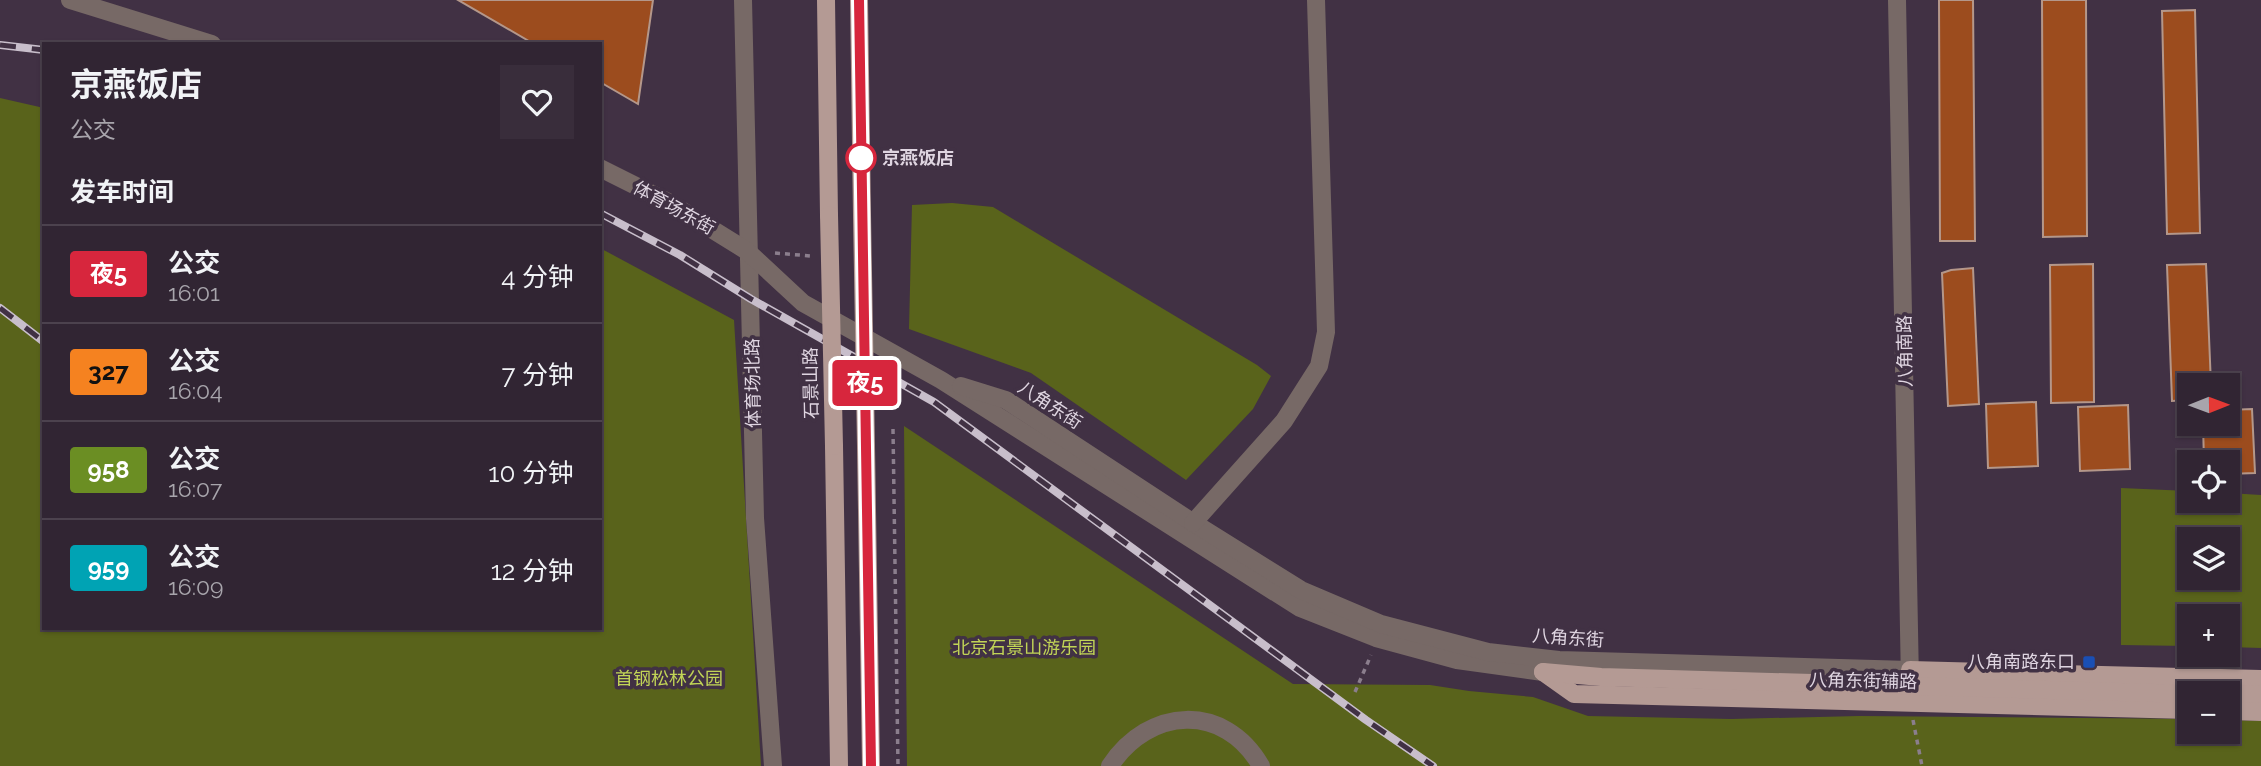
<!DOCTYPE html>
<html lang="zh">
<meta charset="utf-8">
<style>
:root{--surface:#312533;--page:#392d3b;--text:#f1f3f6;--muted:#a8a5ac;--line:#4c424e}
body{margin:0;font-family:Raleway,"Noto Sans SC",sans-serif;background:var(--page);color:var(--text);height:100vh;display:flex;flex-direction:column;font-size:26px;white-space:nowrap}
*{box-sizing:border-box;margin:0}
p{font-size:23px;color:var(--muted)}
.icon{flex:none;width:38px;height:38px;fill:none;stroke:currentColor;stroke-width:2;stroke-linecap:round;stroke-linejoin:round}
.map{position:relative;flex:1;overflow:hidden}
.sheet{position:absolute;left:42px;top:42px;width:560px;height:588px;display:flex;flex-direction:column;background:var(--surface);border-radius:0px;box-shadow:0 2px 5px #0004,0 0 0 2px var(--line)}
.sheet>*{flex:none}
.badge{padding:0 14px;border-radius:5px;font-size:24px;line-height:46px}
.needle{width:46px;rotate:89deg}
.buttons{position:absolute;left:2177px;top:373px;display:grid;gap:14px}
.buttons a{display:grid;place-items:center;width:63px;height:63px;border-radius:0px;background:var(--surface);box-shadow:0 2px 5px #0004,0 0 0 2px var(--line);font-size:35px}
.map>.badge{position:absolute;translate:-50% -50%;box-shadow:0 0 0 4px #fff}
h2{padding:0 28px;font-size:26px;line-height:63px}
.round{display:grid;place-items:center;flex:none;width:74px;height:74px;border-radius:0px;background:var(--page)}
.headline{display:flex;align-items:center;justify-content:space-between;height:119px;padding:0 28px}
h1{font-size:33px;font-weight:700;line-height:52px}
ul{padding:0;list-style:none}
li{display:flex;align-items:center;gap:21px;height:98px;padding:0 28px;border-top:2px solid var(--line)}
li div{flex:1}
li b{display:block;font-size:26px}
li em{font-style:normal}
li .badge{min-width:77px;font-weight:700;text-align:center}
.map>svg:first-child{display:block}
</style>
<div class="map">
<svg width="2261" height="766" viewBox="0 0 2261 766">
<rect width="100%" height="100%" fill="#413144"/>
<!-- green -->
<g fill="#59631b" fill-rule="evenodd">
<path d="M0 98 44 108V628H600V248L734 320 761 766H0Z"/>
<path d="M952 203 993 207 1257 365 1271 376 1253 409 1186 480 1031 373 909 329 912 205Z"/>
<path d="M904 426 1293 684 1430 685 1469 691 1533 697 1588 716 1731 719 1859 716 2189 719V732H2228V720L2261 721V766H907Z"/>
<path d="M2121 488 2189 491V500H2228V493L2261 495V648L2228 647V616H2189V646L2121 645ZM2189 539H2228V578H2189Z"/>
</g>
<!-- building -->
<g fill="#9c4c1e" stroke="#b4978a" stroke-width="2">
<path d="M458 0H653L638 104 600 82V44H534Z"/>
<path d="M1939 0H1973L1975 241H1940Z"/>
<path d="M2042 0H2086L2087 236 2043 237Z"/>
<path d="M2195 10 2200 233 2167 234 2162 11Z"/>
<path d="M2093 264 2094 402 2051 403 2050 265Z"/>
<path d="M2206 264 2211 385H2189V400L2172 401 2167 265Z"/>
<path d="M1973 268 1979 404 1948 406 1942 273 1951 270Z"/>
<path d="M2036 402 2038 466 1988 468 1986 404Z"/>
<path d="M2128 405 2130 469 2080 471 2078 407Z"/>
<path d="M2252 409 2255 473 2228 474V462H2204L2203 424H2228V410Z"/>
</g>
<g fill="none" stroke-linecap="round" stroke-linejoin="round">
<!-- path -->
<g stroke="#8b7e8d" stroke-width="3.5" stroke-dasharray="5 5" stroke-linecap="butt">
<path d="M775 253 811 256"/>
<path d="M893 429 898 766"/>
<path d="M1355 692 1371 655"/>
<path d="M1913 720 1922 766"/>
</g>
<!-- minor -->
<g stroke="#776966" stroke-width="18">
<path d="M70 0 212 44"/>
<path d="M743 0 755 518 773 766"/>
<path d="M1897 0 1910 682"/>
<path d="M600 168 668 202 747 251 803 303 941 380 1300 608 1376 638 1457 660 1543 672"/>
<path d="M961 386 1006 400 1189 520 1301 590 1381 624 1488 652 1559 660 1910 670"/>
<path d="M1193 523 1284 421 1319 366 1326 332 1316 0"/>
<path d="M1110 766C1149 707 1224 702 1261 766"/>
</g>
<!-- major -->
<g stroke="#b49a94" stroke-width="18">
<path d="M826 0 829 215"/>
<path d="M859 0 862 215"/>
<path d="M834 446 839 766"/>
<path d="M866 446 871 766"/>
<path d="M1910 670 2261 679"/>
<path d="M1543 672 1574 694 2189 710"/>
<path d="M1543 672 1601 677 2189 694"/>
<path d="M2228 694 2261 695"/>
<path d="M2228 711 2261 712"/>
</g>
<defs>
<g id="rail">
<path d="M0 45 44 50"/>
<path d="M600 213 680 255 751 299 934 402 1366 720 1433 766"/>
<path d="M0 308 44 342"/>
</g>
</defs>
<!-- rail casing -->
<use href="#rail" stroke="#c8becb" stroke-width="8"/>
<!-- rail -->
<use href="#rail" stroke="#413144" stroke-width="5" stroke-dasharray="16" stroke-linecap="butt"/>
<!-- major-bridge -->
<g stroke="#b49a94" stroke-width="18">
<path d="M829 215 834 446"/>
<path d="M862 215 866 446"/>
</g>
</g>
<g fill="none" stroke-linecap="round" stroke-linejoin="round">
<defs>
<path id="line" d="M859 0 871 766"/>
</defs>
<!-- line casing -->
<use href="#line" stroke="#fff" stroke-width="16"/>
<!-- line -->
<use href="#line" stroke="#d7263d" stroke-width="10"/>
</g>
<!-- markers -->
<circle fill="#fff" stroke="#d7263d" stroke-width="3.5" cx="861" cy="158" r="14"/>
<rect fill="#1a4fb4" stroke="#413144" stroke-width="2.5" x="2082" y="655" width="14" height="14" rx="3.5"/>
<g text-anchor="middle" stroke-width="7" stroke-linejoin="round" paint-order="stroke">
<!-- stop labels -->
<g font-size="18" font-weight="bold" fill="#dfd5e1" stroke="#413144" text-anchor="start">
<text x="882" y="164">京燕饭店</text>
</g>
<!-- street labels -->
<g font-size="18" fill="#dfd5e1" stroke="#413144">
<text transform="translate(674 208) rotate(29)" y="6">体育场东街</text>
<text transform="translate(1905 351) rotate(-91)" y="6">八角南路</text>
<text transform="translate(753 383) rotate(-91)" y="6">体育场北路</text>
<text transform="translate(811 383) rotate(-91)" y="6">石景山路</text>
<text transform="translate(1050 405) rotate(33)" y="6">八角东街</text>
<text transform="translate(1568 638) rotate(4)" y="6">八角东街</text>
<text transform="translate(1863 681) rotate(1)" y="6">八角东街辅路</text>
</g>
<!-- park labels -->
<g font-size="18" fill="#c1d456" stroke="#413144">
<text x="1024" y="654">北京石景山游乐园</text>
<text x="669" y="685">首钢松林公园</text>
</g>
<!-- poi labels -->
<g font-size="18" fill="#dfd5e1" stroke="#413144" text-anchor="end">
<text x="2075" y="668">八角南路东口</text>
</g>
</g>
</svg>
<div class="buttons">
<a><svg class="needle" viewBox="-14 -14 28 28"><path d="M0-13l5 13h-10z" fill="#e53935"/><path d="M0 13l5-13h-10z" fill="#a8a5ac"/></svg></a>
<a><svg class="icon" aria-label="locate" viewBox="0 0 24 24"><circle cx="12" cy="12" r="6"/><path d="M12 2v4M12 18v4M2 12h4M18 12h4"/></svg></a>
<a><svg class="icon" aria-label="layers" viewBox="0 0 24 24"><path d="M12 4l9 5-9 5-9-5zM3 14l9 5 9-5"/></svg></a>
<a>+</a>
<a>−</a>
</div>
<b class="badge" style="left:865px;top:383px;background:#d7263d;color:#fff">夜5</b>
<section class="sheet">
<div class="headline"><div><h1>京燕饭店</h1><p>公交</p></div><a class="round"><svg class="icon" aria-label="heart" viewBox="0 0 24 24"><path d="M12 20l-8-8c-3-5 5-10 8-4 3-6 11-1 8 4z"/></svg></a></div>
<h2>发车时间</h2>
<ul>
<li><span class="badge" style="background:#d7263d;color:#fff">夜5</span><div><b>公交</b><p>16:01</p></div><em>4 分钟</em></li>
<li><span class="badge" style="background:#f58220;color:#111">327</span><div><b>公交</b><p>16:04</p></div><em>7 分钟</em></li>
<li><span class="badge" style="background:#6b8e23;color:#fff">958</span><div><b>公交</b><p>16:07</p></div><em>10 分钟</em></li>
<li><span class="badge" style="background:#00a3b4;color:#fff">959</span><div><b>公交</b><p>16:09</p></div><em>12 分钟</em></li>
</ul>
</section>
</div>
